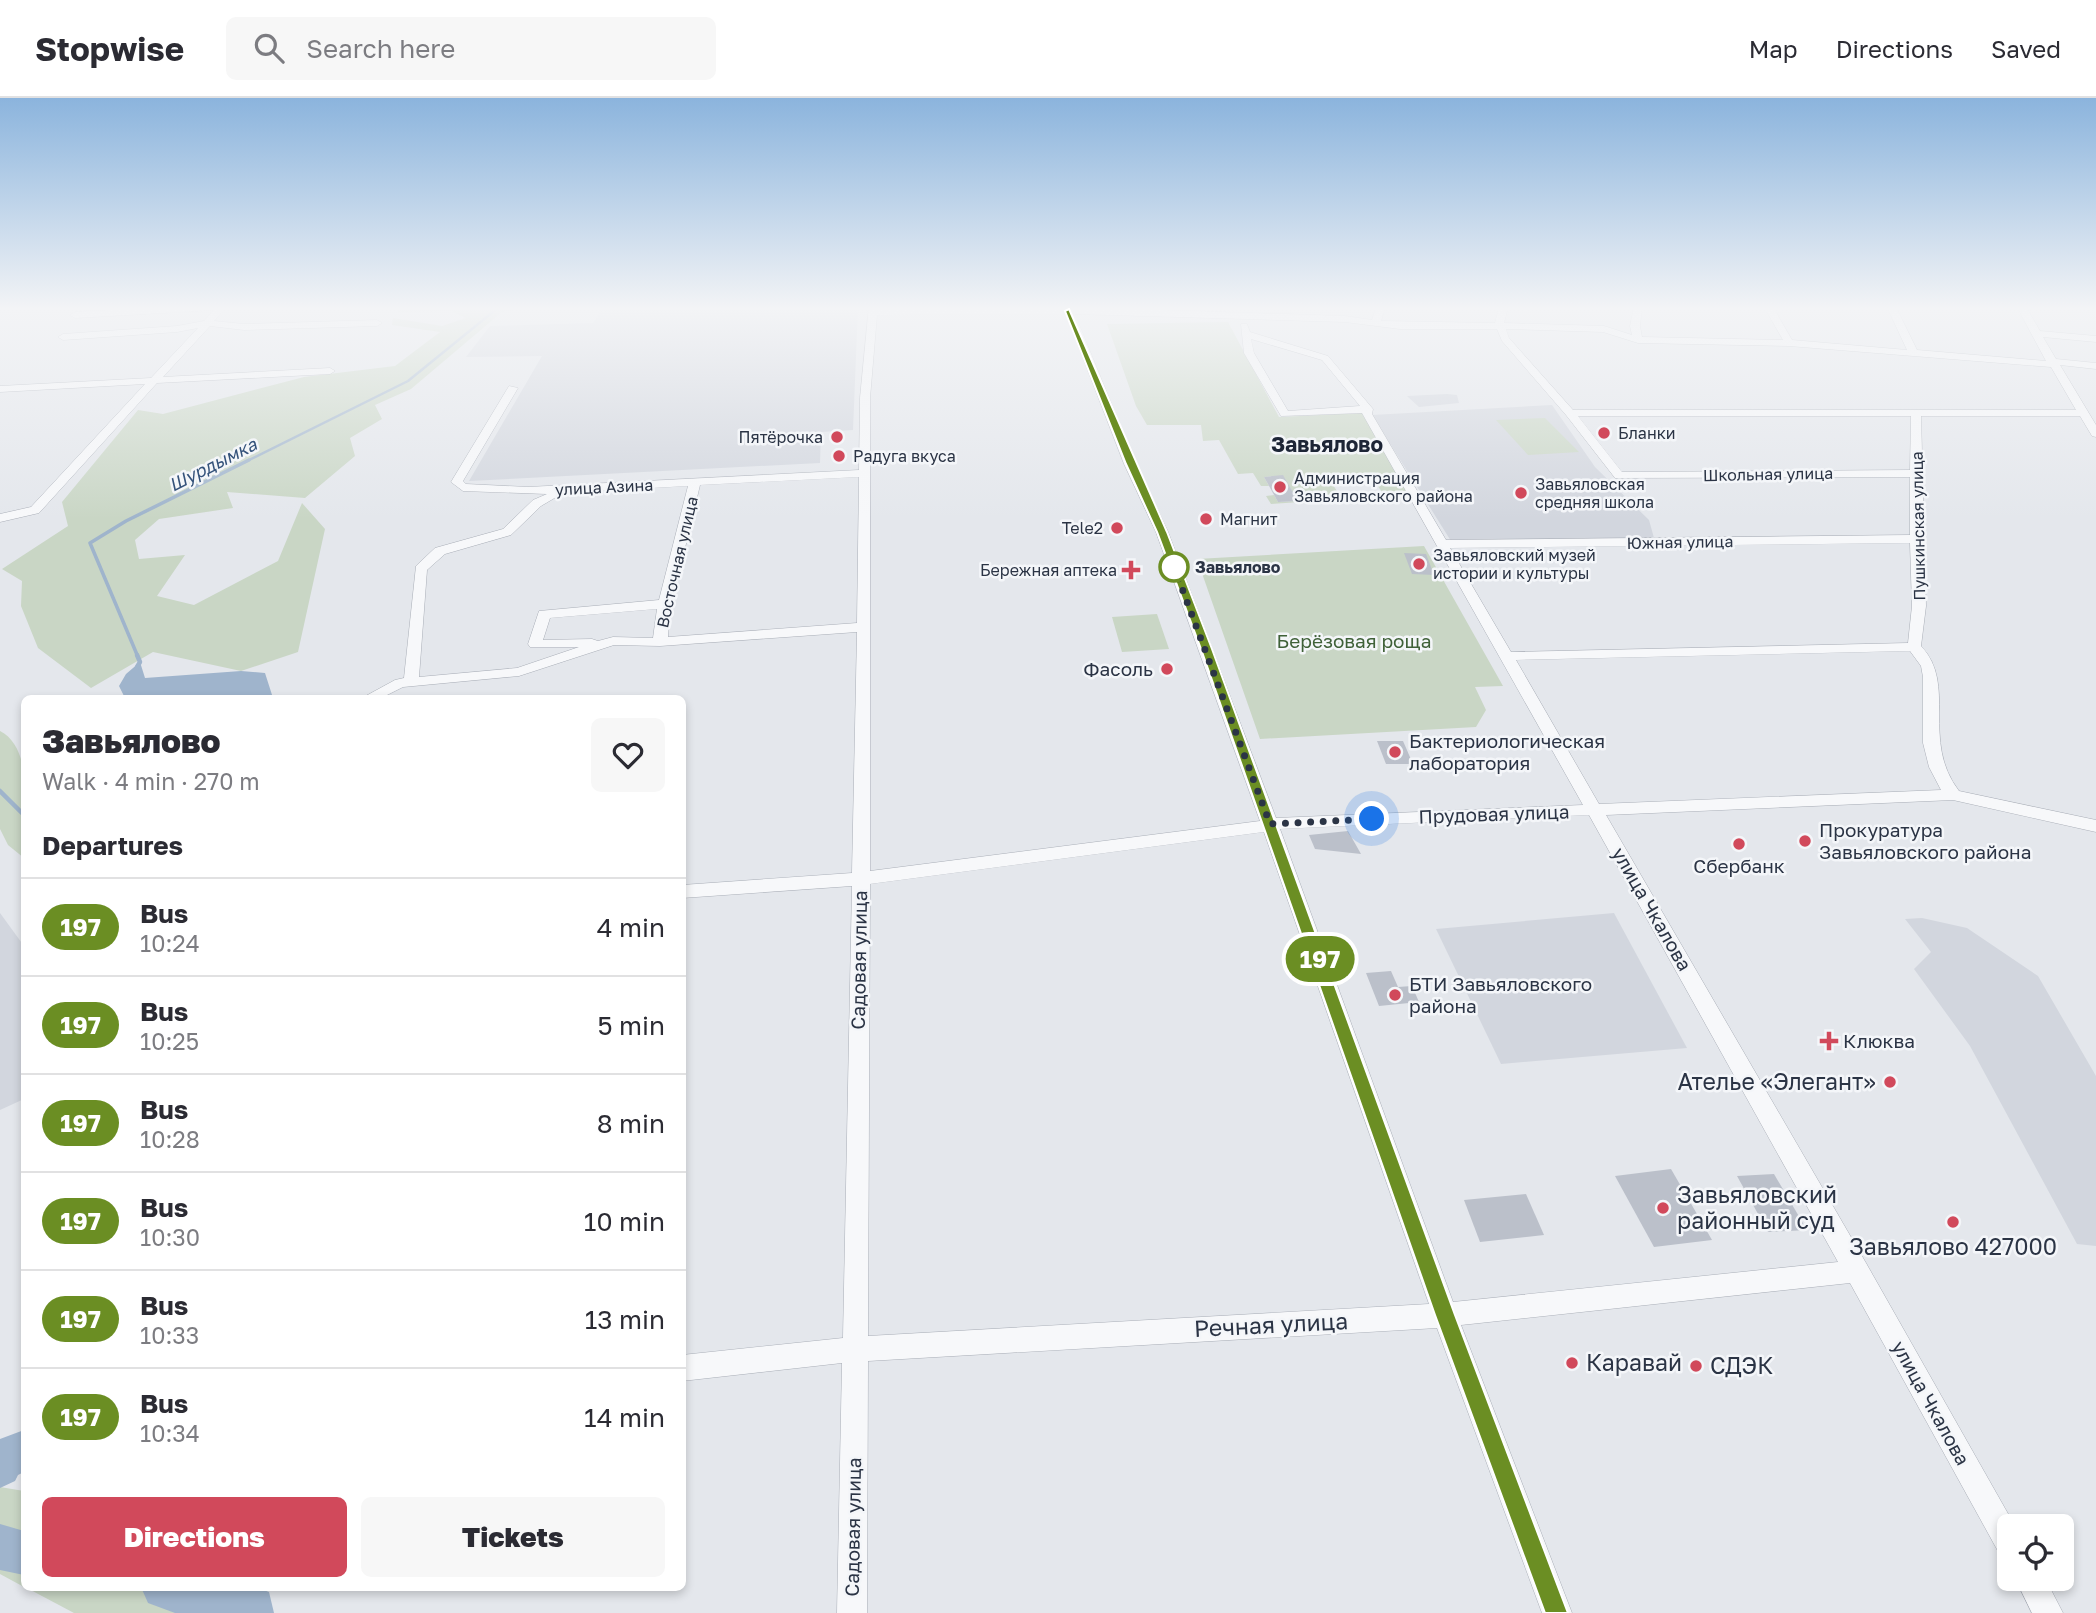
<!DOCTYPE html>
<meta charset="utf-8">
<style>
:root{--surface:#fff;--page:#f7f7f7;--text:#2b2b33;--muted:#7c7c81;--line:#e1e1e2;--accent:#d1495b}
body{margin:0;font-family:"Golos Text",sans-serif;background:var(--page);color:var(--text);height:100vh;display:flex;flex-direction:column;font-size:26px;white-space:nowrap}
*{box-sizing:border-box;margin:0}
p{font-size:23px;color:var(--muted)}
.icon{flex:none;width:38px;height:38px;fill:none;stroke:currentColor;stroke-width:2;stroke-linecap:round;stroke-linejoin:round}
.map{position:relative;flex:1;overflow:hidden}
.panel{position:absolute;left:21px;top:597px;width:665px;height:896px;display:flex;flex-direction:column;background:var(--surface);border-radius:10px;box-shadow:0 4px 10px #0003}
.panel>*{flex:none}
.badge{padding:0 14px;border-radius:23px;font-size:24px;line-height:46px}
.buttons{position:absolute;left:1997px;top:1416px;display:grid;gap:14px}
.buttons a{display:grid;place-items:center;width:77px;height:77px;border-radius:10px;background:var(--surface);box-shadow:0 4px 10px #0003;font-size:35px}
.you{position:absolute;width:35px;height:35px;margin:-18px;border:5px solid #fff;border-radius:50%;background:#1a73e8;box-shadow:0 0 0 10px #1a73e833}
.map>.badge{position:absolute;translate:-50% -50%;box-shadow:0 0 0 4px #fff}
h2{padding:0 21px;font-size:26px;line-height:63px}
.round{display:grid;place-items:center;flex:none;width:74px;height:74px;border-radius:10px;background:var(--page)}
.summary{display:flex;align-items:center;justify-content:space-between;height:119px;padding:0 21px}
h1{font-size:33px;font-weight:800;line-height:52px}
.button{display:flex;gap:14px;margin-top:auto;padding:14px 21px}
.button a{flex:1;height:80px;border-radius:10px;background:var(--accent);color:#fff;font-size:28px;font-weight:800;line-height:80px;text-align:center}
.button a+a{background:var(--page);color:var(--text)}
ul{padding:0;list-style:none}
li{display:flex;align-items:center;gap:21px;height:98px;padding:0 21px;border-top:2px solid var(--line)}
li div{flex:1}
li b{display:block;font-size:26px}
li em{font-style:normal}
li .badge{min-width:77px;font-weight:700;text-align:center}
header{display:flex;align-items:center;gap:42px;box-sizing:border-box;height:98px;padding:0 35px;background:var(--surface);border-bottom:2px solid var(--line)}
header strong{font-size:33px}
nav{display:flex;gap:38px;margin-inline-start:auto;font-size:24px}
.search{width:490px;height:63px;background:var(--page);display:flex;align-items:center;gap:18px;box-sizing:border-box;padding:0 24px;border-radius:10px;color:var(--muted);font-size:26px}
.map>svg:first-child{display:block}
</style>
<header>
<strong>Stopwise</strong>
<div class="search"><svg class="icon" aria-label="search" viewBox="0 0 24 24"><circle cx="10" cy="10" r="6"/><path d="M15 15l6 6"/></svg>Search here</div>
<nav><a>Map</a><a>Directions</a><a>Saved</a></nav>
</header>
<div class="map">
<svg width="2096" height="1515" viewBox="0 0 2096 1515">
<rect width="100%" height="100%" fill="#e4e7ec"/>
<!-- built -->
<g fill="#d2d6de">
<path d="M604 209H858L853 332 821 334 820 365 469 383 542 258 466 259 490 228 593 225Z"/>
<path d="M1447 296 1457 297 1459 305 1419 309 1407 298Z"/>
<path d="M1552 307 1595 369 1649 422 1654 440 1451 443 1372 317Z"/>
<path d="M0 815 24 848V1001L0 1012Z"/>
<path d="M1614 815 1687 950 1501 966 1436 831Z"/>
<path d="M1922 820 1967 830 2038 878 2096 978V1148L2077 1146 1970 948 1914 871 1931 854 1905 821Z"/>
</g>
<!-- green -->
<g fill="#c9d6c5">
<path d="M405 209H531L502 214 411 291 375 307 382 321 350 340 355 358 305 400 227 394 233 410 159 421 135 442 139 461 185 457 157 498 194 507 278 463 302 405 325 431 298 554 241 573 153 554 91 590 38 550 21 508 22 483 2 471 68 428 62 404 138 312 163 316 304 279 395 268 440 234 392 227 393 220 442 228 466 220 451 213 397 214Z"/>
<path d="M1228 224 1279 319 1362 315 1410 396 1385 398 1369 376 1328 379 1342 401 1271 406 1266 398 1274 397 1278 404 1298 403 1283 378 1264 379 1269 388H1261L1253 375 1238 376 1219 342 1203 343 1201 327H1147L1136 308 1107 226Z"/>
<path d="M1545 320 1579 354 1528 357 1496 322Z"/>
<path d="M1424 448 1503 588 1475 589 1486 612 1476 629 1260 641 1197 461Z"/>
<path d="M1157 516 1169 551 1122 554 1112 519Z"/>
<path d="M0 633C36 651 25 725 24 760L8 747 0 731Z"/>
<path d="M0 1389 24 1393V1489L0 1476Z"/>
<path d="M25 1489H204L208 1515H74Z"/>
</g>
<!-- water -->
<path fill="#9fb4cc" d="M140 564 145 580 241 573 265 575 273 600H125L119 588 126 576Z"/>
<g fill="none" stroke-linecap="round" stroke-linejoin="round">
<!-- stream-far2 -->
<path stroke="#9fb4cc" stroke-width="2.5" d="M245 364 408 283 499 209"/>
<!-- stream-far1 -->
<path stroke="#9fb4cc" stroke-width="3.5" d="M138 559 90 445 126 423 249 362"/>
<!-- stream -->
<g stroke="#9fb4cc" stroke-width="4.5">
<path d="M137 569 140 564 137 557"/>
<path d="M0 693 24 717"/>
</g>
<!-- river -->
<g fill="#9fb4cc" fill-rule="evenodd">
<path d="M24 1332V1374L18 1377 15 1383 0 1390V1341Z"/>
<path d="M0 1426 24 1433V1477L0 1472Z"/>
<path d="M141 1489H256L269 1494 274 1515H175L148 1505Z"/>
</g>
</g>
<!-- building -->
<g fill="#bbc0ca">
<path d="M1283 377 1298 403 1278 404 1264 379Z"/>
<path d="M1404 455 1426 456 1434 477 1412 476Z"/>
<path d="M1377 643H1403L1413 666H1386Z"/>
<path d="M1348 733 1361 756 1315 751 1309 737Z"/>
<path d="M1391 873 1398 889 1412 888 1419 904 1379 908 1366 875Z"/>
<path d="M1671 1071 1712 1142 1654 1149 1615 1078Z"/>
<path d="M1774 1076 1807 1132 1768 1134 1737 1078Z"/>
<path d="M1526 1096 1544 1137 1480 1144 1464 1102Z"/>
</g>
<g fill="none" stroke-linecap="round" stroke-linejoin="round">
<defs>
<g id="minor">
<path d="M167 209H226L214 223 244 226 377 222 382 225 377 228 244 232 210 228 163 279 330 270 335 273 330 276 157 285 39 415 0 424V416L31 409 145 286 0 294V288L151 280 198 230 177 234 63 242 58 239 63 236 177 228 204 223 214 212 75 220 70 217 75 214Z"/>
<path d="M869 209 1099 210 1345 218 1372 222 1376 209H1385L1381 223 1495 225 1499 209H1508L1504 225 1604 228 1632 237 1630 228 1634 209H1642L1640 228 1642 239 1783 242 1764 209H1773L1792 242 1907 252 1887 209H1896L1917 252 2046 263 2017 209H2026L2040 233 2096 238V244L2043 239 2056 261 2096 265V271L2060 267 2096 327V339L2092 338 2080 318H1921L1926 508 1921 548C1958 587 1920 642 1959 693L2096 722V734L1953 702 1606 717 1866 1165 2015 1428H2009V1459L1999 1455 1850 1185 1461 1227 1572 1515H1542L1437 1230 868 1263 867 1515H837L842 1265 682 1283V1257L843 1240 852 788 682 800V787L852 775 857 534 660 548 614 547 519 578 403 589 381 600H362L395 582 404 580 416 468 435 450 503 431 533 402 547 396 463 393 451 384 509 288 518 290 463 383 466 386 528 389 859 372 860 300ZM1066 216 1124 366 1156 434 1260 723 870 773V300L877 217ZM1075 216 1345 224 1400 231H1497L1502 243 1566 317 1615 380 1910 379V437L1446 442 1372 316 1373 311 1328 258 1250 234 1247 226H1241L1244 255 1281 318 1362 315 1583 707 1276 720 1168 434 1136 366ZM1506 231 1603 234 1638 245 1789 248 2051 269 2076 312H1573L1509 240ZM1251 241 1322 262 1360 308 1288 313 1254 255ZM1578 318H1911L1910 372 1622 374ZM859 379 857 525 668 539 670 513 700 387ZM688 388 659 502 539 513 528 546 530 549H579L517 570 419 579 427 472 445 456 511 437 541 408 563 395ZM1910 445 1912 508 1908 545 1511 554 1450 450ZM657 511 653 540 613 539 598 543 592 541 543 542 550 520ZM1910 553 1921 568 1923 579V645L1929 669 1941 692 1599 706 1516 562ZM1589 717 1838 1164 1453 1204 1280 731ZM1264 734 1429 1206 868 1238 870 786Z"/>
<path d="M2015 1480H2045L2063 1515H2032Z"/>
</g>
</defs>
<!-- minor casing -->
<use href="#minor" stroke="#a9aeb7" stroke-width="1"/>
<!-- minor -->
<use href="#minor" fill="#f7f8fa" fill-rule="evenodd"/>
</g>
<!-- sky -->
<linearGradient id="sky" x2="0" y2="1"><stop stop-color="#8bb4dd"/><stop offset="0.5" stop-color="#f3f4f6"/><stop offset="1" stop-color="#f3f4f6" stop-opacity="0"/></linearGradient>
<rect width="2096" height="421" fill="url(#sky)"/>
<!-- line -->
<path fill="#6b8e23" stroke="#fff" stroke-width="2" d="M1069 211 1167 434 1212 551 1455 1217 1568 1515H1545L1435 1217 1201 551 1157 434 1126 366 1065 213Z"/>
<g fill="none" stroke-linecap="round" stroke-linejoin="round">
<!-- walk -->
<path stroke="#2b3445" stroke-width="7" stroke-dasharray="0 12.6" d="M1174 469 1270 726 1372 721"/>
</g>
<!-- markers -->
<g fill="#d1495b" stroke="#f4f6f9" stroke-width="2.5">
<circle cx="1604" cy="335" r="7"/>
<circle cx="837" cy="339" r="7"/>
<circle cx="839" cy="358" r="7"/>
<circle cx="1280" cy="389" r="7"/>
<circle cx="1521" cy="395" r="7"/>
<circle cx="1206" cy="421" r="7"/>
<circle cx="1117" cy="430" r="7"/>
<circle cx="1419" cy="466" r="7"/>
<path d="M1127.5 461.5h7v7h7v7h-7v7h-7v-7h-7v-7h7z"/>
<circle cx="1167" cy="571" r="7"/>
<circle cx="1395" cy="654" r="7"/>
<circle cx="1805" cy="743" r="7"/>
<circle cx="1739" cy="746" r="7"/>
<circle cx="1395" cy="897" r="7"/>
<path d="M1825.5 932.5h7v7h7v7h-7v7h-7v-7h-7v-7h7z"/>
<circle cx="1890" cy="984" r="7"/>
<circle cx="1663" cy="1110" r="7"/>
<circle cx="1953" cy="1124" r="7"/>
<circle cx="1572" cy="1265" r="7"/>
<circle cx="1696" cy="1268" r="7"/>
</g>
<circle fill="#fff" stroke="#6b8e23" stroke-width="3.5" cx="1174" cy="469" r="14"/>
<g text-anchor="middle" stroke-width="5" stroke-linejoin="round" paint-order="stroke">
<!-- far-poi labels -->
<g font-size="16" fill="#2b3445" stroke="#f4f6f9" text-anchor="start">
<text x="1618" y="341">Бланки</text>
<text x="823" y="345" text-anchor="end">Пятёрочка</text>
<text x="853" y="364">Радуга вкуса</text>
<text x="1294" y="386">Администрация<tspan x="1294" dy="18">Завьяловского района</tspan></text>
<text x="1535" y="392">Завьяловская<tspan x="1535" dy="18">средняя школа</tspan></text>
<text x="1220" y="427">Магнит</text>
<text x="1103" y="436" text-anchor="end">Tele2</text>
<text x="1433" y="463">Завьяловский музей<tspan x="1433" dy="18">истории и культуры</tspan></text>
<text x="1117" y="478" text-anchor="end">Бережная аптека</text>
</g>
<!-- far-street labels -->
<g font-size="16" fill="#2b3445" stroke="#f4f6f9">
<text transform="translate(1768 376) rotate(-1)" y="6">Школьная улица</text>
<text transform="translate(604 389) rotate(-3)" y="6">улица Азина</text>
<text transform="translate(1918 428) rotate(-91)" y="6">Пушкинская улица</text>
<text transform="translate(1680 444) rotate(-1)" y="6">Южная улица</text>
<text transform="translate(677 464) rotate(-77)" y="6">Восточная улица</text>
</g>
<!-- far-stop labels -->
<g font-size="16" font-weight="bold" fill="#2b3445" stroke="#f4f6f9" text-anchor="start">
<text x="1195" y="475">Завьялово</text>
</g>
<!-- far-water labels -->
<g font-size="18" font-style="italic" fill="#34527a" stroke="#f4f6f9">
<text transform="translate(213 367) rotate(-27)" y="6">Шурдымка</text>
</g>
<!-- park labels -->
<g font-size="19" fill="#3f6138" stroke="#f4f6f9">
<text x="1354" y="550">Берёзовая роща</text>
</g>
<!-- poi labels -->
<g font-size="19" fill="#2b3445" stroke="#f4f6f9" text-anchor="start">
<text x="1153" y="578" text-anchor="end">Фасоль</text>
<text x="1409" y="650">Бактериологическая<tspan x="1409" dy="22">лаборатория</tspan></text>
<text x="1819" y="739">Прокуратура<tspan x="1819" dy="22">Завьяловского района</tspan></text>
<text x="1739" y="775" text-anchor="middle">Сбербанк</text>
<text x="1409" y="893">БТИ Завьяловского<tspan x="1409" dy="22">района</tspan></text>
<text x="1843" y="950">Клюква</text>
</g>
<!-- street labels -->
<g font-size="19" fill="#2b3445" stroke="#f4f6f9">
<text transform="translate(1494 716) rotate(-2)" y="7">Прудовая улица</text>
<text transform="translate(1652 811) rotate(60)" y="7">улица Чкалова</text>
<text transform="translate(859 862) rotate(-89)" y="7">Садовая улица</text>
<text transform="translate(1931 1305) rotate(61)" y="7">улица Чкалова</text>
<text transform="translate(853 1429) rotate(-89)" y="7">Садовая улица</text>
</g>
<!-- far-district labels -->
<g font-size="21" font-weight="bold" fill="#1d2536" stroke="#f4f6f9">
<text x="1327" y="354">Завьялово</text>
</g>
<!-- near-poi labels -->
<g font-size="23" fill="#2b3445" stroke="#f4f6f9" text-anchor="start">
<text x="1876" y="992" text-anchor="end">Ателье «Элегант»</text>
<text x="1677" y="1105">Завьяловский<tspan x="1677" dy="26">районный суд</tspan></text>
<text x="1953" y="1157" text-anchor="middle">Завьялово 427000</text>
<text x="1586" y="1273">Каравай</text>
<text x="1710" y="1276">СДЭК</text>
</g>
<!-- near-street labels -->
<g font-size="23" fill="#2b3445" stroke="#f4f6f9">
<text transform="translate(1271 1227) rotate(-3)" y="8">Речная улица</text>
</g>
</g>
</svg>
<div class="buttons">
<a><svg class="icon" aria-label="locate" viewBox="0 0 24 24"><circle cx="12" cy="12" r="6"/><path d="M12 2v4M12 18v4M2 12h4M18 12h4"/></svg></a>
</div>
<div class="you" style="left:1372px;top:721px"></div>
<b class="badge" style="left:1320px;top:861px;background:#6b8e23;color:#fff">197</b>
<section class="panel">
<div class="summary"><div><h1>Завьялово</h1><p>Walk · 4 min · 270 m</p></div><a class="round"><svg class="icon" aria-label="heart" viewBox="0 0 24 24"><path d="M12 20l-8-8c-3-5 5-10 8-4 3-6 11-1 8 4z"/></svg></a></div>
<h2>Departures</h2>
<ul>
<li><span class="badge" style="background:#6b8e23;color:#fff">197</span><div><b>Bus</b><p>10:24</p></div><em>4 min</em></li>
<li><span class="badge" style="background:#6b8e23;color:#fff">197</span><div><b>Bus</b><p>10:25</p></div><em>5 min</em></li>
<li><span class="badge" style="background:#6b8e23;color:#fff">197</span><div><b>Bus</b><p>10:28</p></div><em>8 min</em></li>
<li><span class="badge" style="background:#6b8e23;color:#fff">197</span><div><b>Bus</b><p>10:30</p></div><em>10 min</em></li>
<li><span class="badge" style="background:#6b8e23;color:#fff">197</span><div><b>Bus</b><p>10:33</p></div><em>13 min</em></li>
<li><span class="badge" style="background:#6b8e23;color:#fff">197</span><div><b>Bus</b><p>10:34</p></div><em>14 min</em></li>
</ul>
<div class="button"><a>Directions</a><a>Tickets</a></div>
</section>
</div>
